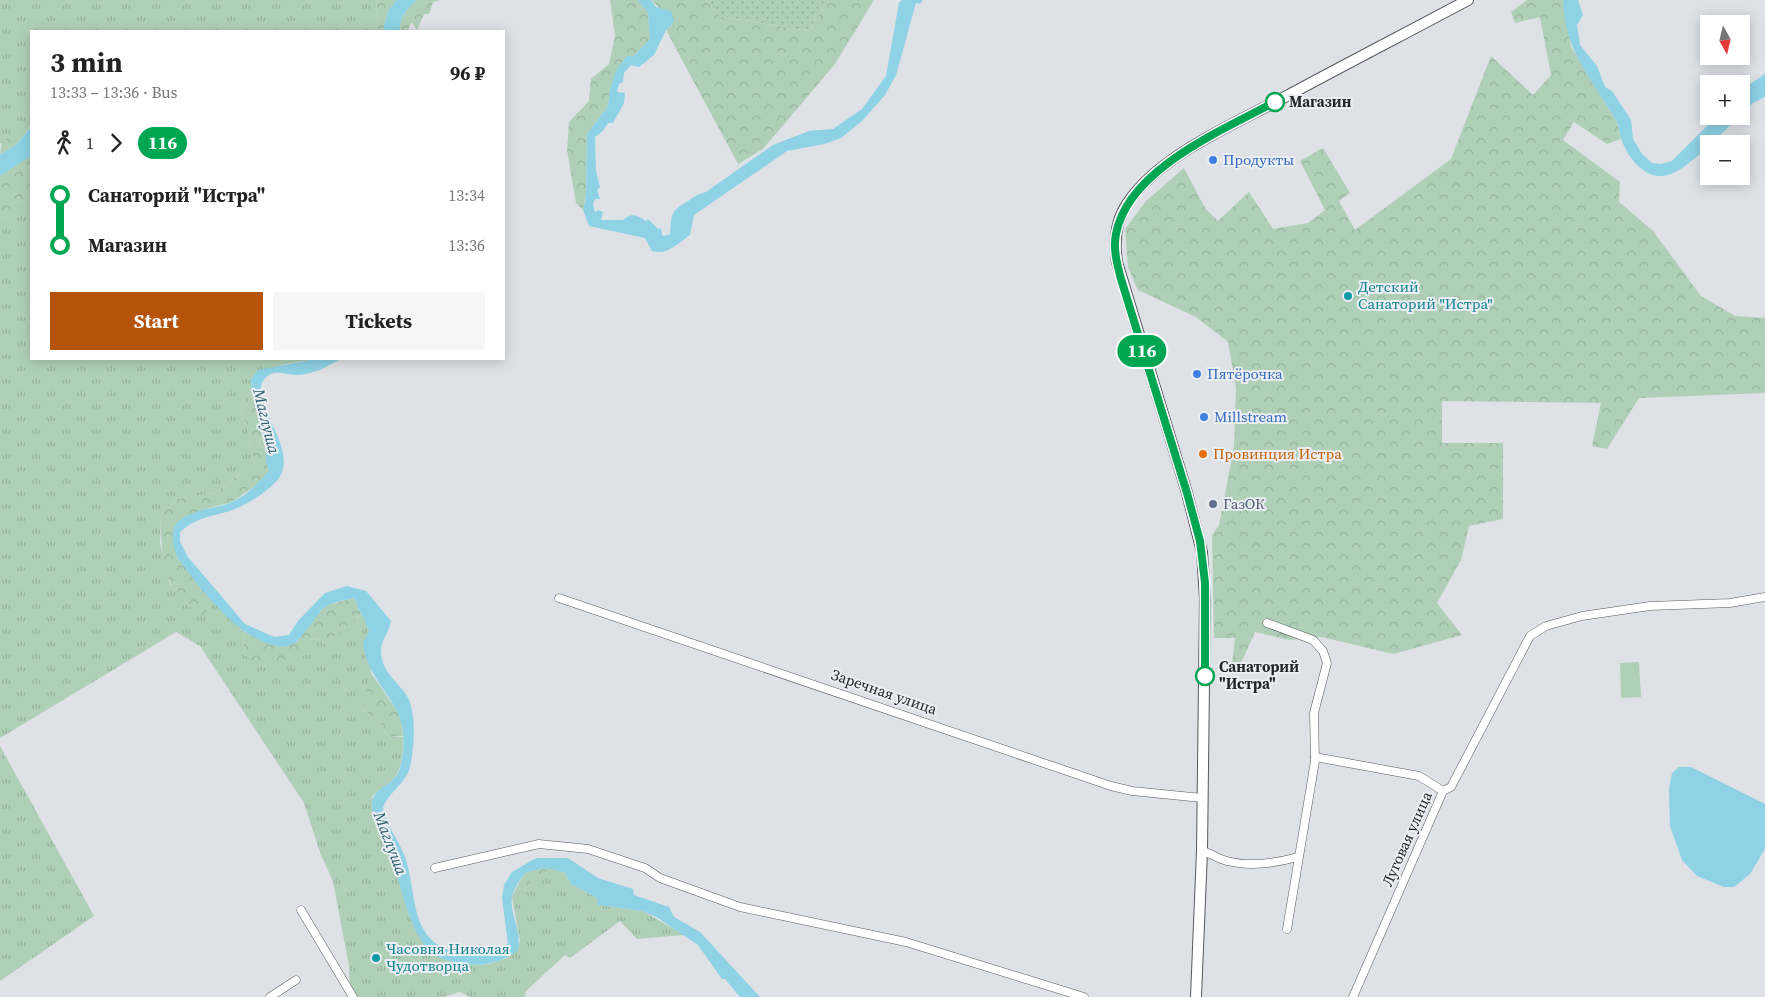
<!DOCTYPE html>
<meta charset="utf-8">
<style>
:root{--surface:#fff;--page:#f6f6f6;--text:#222;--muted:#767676;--accent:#b45309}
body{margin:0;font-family:"Source Serif 4",serif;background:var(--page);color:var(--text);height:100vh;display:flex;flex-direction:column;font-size:19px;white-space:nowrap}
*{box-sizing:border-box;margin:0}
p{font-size:16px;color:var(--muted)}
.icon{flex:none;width:28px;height:28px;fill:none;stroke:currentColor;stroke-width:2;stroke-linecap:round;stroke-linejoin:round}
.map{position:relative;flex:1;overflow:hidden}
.drawer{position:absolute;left:30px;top:30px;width:475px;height:330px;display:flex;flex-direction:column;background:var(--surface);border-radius:0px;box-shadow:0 2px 12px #0003}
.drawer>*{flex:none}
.badge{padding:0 10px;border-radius:16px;font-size:18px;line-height:32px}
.needle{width:32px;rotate:172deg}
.tools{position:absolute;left:1700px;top:15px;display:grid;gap:10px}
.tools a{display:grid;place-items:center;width:50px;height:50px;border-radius:0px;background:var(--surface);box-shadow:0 2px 12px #0003;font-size:25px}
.map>.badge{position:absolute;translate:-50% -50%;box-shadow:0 0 0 2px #fff}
.legs{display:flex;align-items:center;gap:8px;height:55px;padding:0 20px;font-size:16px}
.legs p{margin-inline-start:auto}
.summary{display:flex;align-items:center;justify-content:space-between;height:85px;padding:0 20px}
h1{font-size:28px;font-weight:700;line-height:38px}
.button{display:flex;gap:10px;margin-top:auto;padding:10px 20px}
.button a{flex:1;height:58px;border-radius:0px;background:var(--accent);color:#fff;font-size:20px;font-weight:700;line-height:58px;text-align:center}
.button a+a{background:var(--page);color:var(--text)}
ul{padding:0 20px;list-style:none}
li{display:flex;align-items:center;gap:18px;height:50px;font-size:19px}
li i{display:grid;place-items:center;width:8px;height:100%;margin:0 6px;background:currentColor}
li i::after{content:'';width:12px;height:12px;margin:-6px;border:4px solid;border-radius:50%;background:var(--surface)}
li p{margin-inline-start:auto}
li:first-child i{background:linear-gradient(#0000 50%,currentColor 0)}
li:last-child i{background:linear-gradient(currentColor 50%,#0000 0)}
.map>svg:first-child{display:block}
</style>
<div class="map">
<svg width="1765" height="997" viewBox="0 0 1765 997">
<defs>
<pattern id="grass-tufts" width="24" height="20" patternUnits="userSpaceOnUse" patternTransform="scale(1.25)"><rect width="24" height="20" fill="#afd0b7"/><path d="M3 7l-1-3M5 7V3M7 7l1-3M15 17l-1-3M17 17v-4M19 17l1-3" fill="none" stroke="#96b29d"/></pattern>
<pattern id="forest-crowns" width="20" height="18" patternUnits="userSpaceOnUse" patternTransform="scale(1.25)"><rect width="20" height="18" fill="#afd0b7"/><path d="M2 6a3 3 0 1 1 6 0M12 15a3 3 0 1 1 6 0" fill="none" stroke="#96b29d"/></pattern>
<pattern id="garden-dots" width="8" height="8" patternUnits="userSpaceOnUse" patternTransform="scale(1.25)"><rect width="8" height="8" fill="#afd0b7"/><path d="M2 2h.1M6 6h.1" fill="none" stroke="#96b29d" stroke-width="1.8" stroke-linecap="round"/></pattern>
</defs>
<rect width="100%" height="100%" fill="#dee1e5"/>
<!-- grass -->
<g fill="url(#grass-tufts)">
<path d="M0 0H376L378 30 31 31V126L0 144Z"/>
<path d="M31 198V359H316L281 365 251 380 252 391C233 411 244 410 248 431 250 442 251 452 255 463L215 493 177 499 161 515 160 543 170 584 204 615 213 600 243 631 244 655 317 638 325 644 361 614 365 618 369 632C357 653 373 655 371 674 371 685 365 698 362 709L378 721 388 737H403C403 751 403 772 390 782 383 788 378 789 372 797L383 839 393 857 406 906 420 936 433 954 474 965 489 964 507 958 520 942 512 897 516 888 525 890 532 879 554 869 565 873 571 884 597 898 598 905 643 911 684 935 637 939 620 921 570 958 565 955 526 991 525 997H470L460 992 443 997H353L350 992 349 966 333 881 321 855 304 803 200 646 176 632 0 738V219L12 214V204Z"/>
<path d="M0 746 94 916 0 981Z"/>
</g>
<!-- forest -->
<g fill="url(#forest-crowns)">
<path d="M376 0H397L388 11 383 31H378Z"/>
<path d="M416 0H441L433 2 429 14H424L417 30 412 22 408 29 411 31H400C399 18 407 9 416 0Z"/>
<path d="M610 0H638L648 13 650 39 634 56 610 90 608 106 587 134 586 195 583 210 576 203 567 150 569 122 589 101 591 79 609 64 615 36Z"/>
<path d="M651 0H706L719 16 809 31 828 0H874L835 64 763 149 738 164 666 30 674 22Z"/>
<path d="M1527 0H1563L1571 47 1617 122 1621 139 1607 144 1574 122 1563 140 1620 182 1619 202 1653 231 1701 296 1735 316 1765 318V393L1639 398 1607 449 1592 446 1601 403 1442 401V443H1503V519L1469 526 1461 560 1437 603 1462 635 1393 654 1322 637 1289 640 1255 632 1237 672H1231L1235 638H1214L1212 535 1219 525 1234 447 1236 388 1228 342 1196 317 1138 290 1128 267 1125 229 1146 201 1184 168 1205 208 1218 221 1249 192 1273 229 1308 223 1325 210 1300 161 1323 148 1350 193 1339 201 1355 230 1451 159 1491 56 1533 95 1551 75 1540 17 1515 23 1511 12Z"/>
<path d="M31 126 16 145 0 155 2 142Z"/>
<path d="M29 156H31V198L12 204V214L0 219V176Z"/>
<path d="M252 391 270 471 255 486 232 502 206 509 174 527 177 557 213 600 204 616C164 599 160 554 161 515L177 499 215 493 255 463C251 452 250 442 248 431 244 410 233 411 252 391Z"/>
<path d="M354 598 361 614 325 644 317 638 311 639V652L292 663 261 666 244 655 243 631 271 645 297 642 312 620 327 605Z"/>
<path d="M371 673 400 715 403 736 388 737 378 721 362 709Z"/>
<path d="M541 867 554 869 532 879 525 890 516 888 525 873Z"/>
</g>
<!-- park -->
<path fill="#afd0b7" d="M1639 662 1641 697 1621 698 1620 663Z"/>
<!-- garden -->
<path fill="url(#garden-dots)" d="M706 0H828L809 31 719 16Z"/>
<!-- water -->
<g fill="#8dd2e5">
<path d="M397 0H416C407 9 399 18 400 31H383L388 11Z"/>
<path d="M638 0H651L656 7 671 11 674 22 666 30 654 55 639 67 631 65 624 73 623 82 619 84 617 92 625 93 624 103 613 123H608L603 131 595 137 596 171 600 187 597 190 600 199H595L593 204 595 212 598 210 603 212 601 220H623C631 212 638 215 646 221L648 219 658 229 661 228 662 235 664 236 670 234C672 217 669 212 685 203 694 198 694 195 706 192L773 145 809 131 833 129 862 109 886 76 899 3 902 0H923L920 4 916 3 896 75 885 95 862 121 841 138 824 144 787 151 694 215 690 235C678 243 667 256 652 251L645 238 589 226 583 210 586 197 587 134 608 106 610 90 616 70 627 56H634L650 39 648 13Z"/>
<path d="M1563 0H1578L1583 15 1577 25 1580 45 1597 66 1605 87 1612 91 1631 120 1633 139 1642 154 1652 163 1661 164 1672 161 1717 116H1739C1723 132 1684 175 1663 176 1643 178 1626 155 1621 138 1619 132 1619 125 1616 120 1591 77 1565 53 1563 0Z"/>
<path d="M1765 74V97L1753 103 1741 114V90Z"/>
<path d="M31 127V156L0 176V155L16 145Z"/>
<path d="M316 359H341C332 363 323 370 313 372 309 373 303 375 298 375 285 375 272 367 263 381 249 403 299 448 279 478 270 490 248 504 235 509 213 517 198 516 180 532V542L188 557 245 624 274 637 289 635 298 621 325 593 347 586 366 591 391 621C389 633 380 641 381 653 383 677 403 684 410 702 416 720 414 749 410 767 406 784 388 792 383 808 386 826 399 840 405 857 419 899 407 946 466 954 481 957 496 954 508 943L502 898 504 885 512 872 536 858H568L598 878 633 889 634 895 669 907 674 917 700 932 760 997H740L725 979H722L698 945 658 918 643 911 598 905 597 898 571 884 565 873C550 867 540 868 525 873 521 879 513 889 512 897 509 913 522 929 518 951 501 962 484 967 464 964 455 962 440 960 432 953 414 937 405 904 399 882 396 873 396 864 393 856 386 840 373 825 372 808 370 786 392 788 399 771 403 760 404 744 403 733 400 698 366 680 363 642L369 632C366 619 358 610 354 598 346 600 332 602 325 607 314 616 302 642 290 645 275 650 256 639 244 631 223 617 192 579 178 558 174 551 171 536 174 528 183 509 215 510 232 502 246 496 259 482 269 471L266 461V445L252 391 251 380 258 370Z"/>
<path d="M1679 767H1691L1765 804V849L1750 874 1734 887H1724L1697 876 1682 860 1670 826 1669 789 1672 773Z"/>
</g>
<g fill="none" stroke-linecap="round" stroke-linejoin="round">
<defs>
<g id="minor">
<path d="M559 598 1111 786 1132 791 1202 798"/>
<path d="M1267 623 1313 640 1323 651 1327 663 1314 713 1315 761 1287 929"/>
<path d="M1315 757 1419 776 1443 791"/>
<path d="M1202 851C1211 853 1218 859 1227 861 1250 867 1276 863 1298 857"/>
<path d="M435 868 539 844 588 849 645 868 660 878 740 907 906 942 1084 997"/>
<path d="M301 910 353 997"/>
<path d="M270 997 296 980"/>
<path d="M1353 997 1443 791 1451 787 1530 636 1546 626 1582 616 1650 606 1730 603 1765 597"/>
</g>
<path id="secondary" d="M1196 997 1202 851 1205 599 1202 552 1187 493 1117 262C1114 242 1115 222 1127 204 1158 156 1234 124 1283 98 1344 65 1406 33 1468 0"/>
</defs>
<!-- minor casing -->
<use href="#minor" stroke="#57595d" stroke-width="9"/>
<!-- secondary casing -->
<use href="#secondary" stroke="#57595d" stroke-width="12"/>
<!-- minor -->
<use href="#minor" stroke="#fff" stroke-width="8"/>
<!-- secondary -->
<use href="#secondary" stroke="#fff" stroke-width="10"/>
</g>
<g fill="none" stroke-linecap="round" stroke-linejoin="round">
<defs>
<path id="line-1" d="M1205 676V583L1200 541 1187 493 1121 279C1117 264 1113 249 1116 234 1128 169 1223 130 1275 102"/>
</defs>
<!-- line-1 casing -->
<use href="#line-1" stroke="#fff" stroke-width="11"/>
<!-- line-1 -->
<use href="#line-1" stroke="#00a651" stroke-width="8"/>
</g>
<!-- markers -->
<g fill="#fff" stroke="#00a651" stroke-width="2.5">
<circle cx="1275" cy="102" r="9"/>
<circle cx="1205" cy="676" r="9"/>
</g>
<g fill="#3f7fe0" stroke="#ebeef2" stroke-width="2">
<circle cx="1213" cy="160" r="5"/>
<circle cx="1197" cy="374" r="5"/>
<circle cx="1204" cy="417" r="5"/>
</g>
<g fill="#0f9aa8" stroke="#ebeef2" stroke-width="2">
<circle cx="1348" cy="296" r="5"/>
<circle cx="376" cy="958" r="5"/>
</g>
<circle fill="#e8710a" stroke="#ebeef2" stroke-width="2" cx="1203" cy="454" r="5"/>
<circle fill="#5c6f8a" stroke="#ebeef2" stroke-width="2" cx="1213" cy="504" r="5"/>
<g text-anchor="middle" stroke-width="4" stroke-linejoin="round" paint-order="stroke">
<!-- stop labels -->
<g font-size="15" font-weight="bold" fill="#242526" stroke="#ebeef2" text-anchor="start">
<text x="1289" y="107">Магазин</text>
<text x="1219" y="672">Санаторий<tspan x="1219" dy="17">"Истра"</tspan></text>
</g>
<!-- shop labels -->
<g font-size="15" fill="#366cbe" stroke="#ebeef2" text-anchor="start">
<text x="1223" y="165">Продукты</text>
<text x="1207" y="379">Пятёрочка</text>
<text x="1214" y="422">Millstream</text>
</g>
<!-- culture labels -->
<g font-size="15" fill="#0d838f" stroke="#ebeef2" text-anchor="start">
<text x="1358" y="292">Детский<tspan x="1358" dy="17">Санаторий "Истра"</tspan></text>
<text x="386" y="954">Часовня Николая<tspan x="386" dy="17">Чудотворца</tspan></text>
</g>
<!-- food labels -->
<g font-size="15" fill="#c56008" stroke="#ebeef2" text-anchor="start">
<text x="1213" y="459">Провинция Истра</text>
</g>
<!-- service labels -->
<g font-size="15" fill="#4e5e75" stroke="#ebeef2" text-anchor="start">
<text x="1223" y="509">ГазОК</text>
</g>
<!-- street labels -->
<g font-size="15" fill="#242526" stroke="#ebeef2">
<text transform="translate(884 692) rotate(19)" y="5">Заречная улица</text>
<text transform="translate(1407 839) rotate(-66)" y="5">Луговая улица</text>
</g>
<!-- water labels -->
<g font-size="16" font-style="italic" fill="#275f6d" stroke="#ebeef2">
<text transform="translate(267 421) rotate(76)" y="6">Маглуша</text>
<text transform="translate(391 843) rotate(69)" y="6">Маглуша</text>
</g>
</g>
</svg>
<div class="tools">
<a><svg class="needle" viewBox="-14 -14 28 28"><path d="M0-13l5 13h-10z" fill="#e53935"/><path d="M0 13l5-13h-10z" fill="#767676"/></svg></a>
<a>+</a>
<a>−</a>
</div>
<b class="badge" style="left:1142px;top:351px;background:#00a651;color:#fff">116</b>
<section class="drawer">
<div class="summary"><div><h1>3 min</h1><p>13:33 – 13:36 · Bus</p></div><b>96 ₽</b></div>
<div class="legs"><svg class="icon" aria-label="walk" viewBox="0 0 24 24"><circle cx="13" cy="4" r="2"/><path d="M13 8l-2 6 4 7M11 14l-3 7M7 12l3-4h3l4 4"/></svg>1<svg class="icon" aria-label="forward" viewBox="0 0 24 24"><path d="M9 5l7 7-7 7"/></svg><b class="badge" style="background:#00a651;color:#fff">116</b></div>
<ul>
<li><i style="color:#00a651"></i><b>Санаторий &quot;Истра&quot;</b><p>13:34</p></li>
<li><i style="color:#00a651"></i><b>Магазин</b><p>13:36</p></li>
</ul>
<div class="button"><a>Start</a><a>Tickets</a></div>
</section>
</div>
